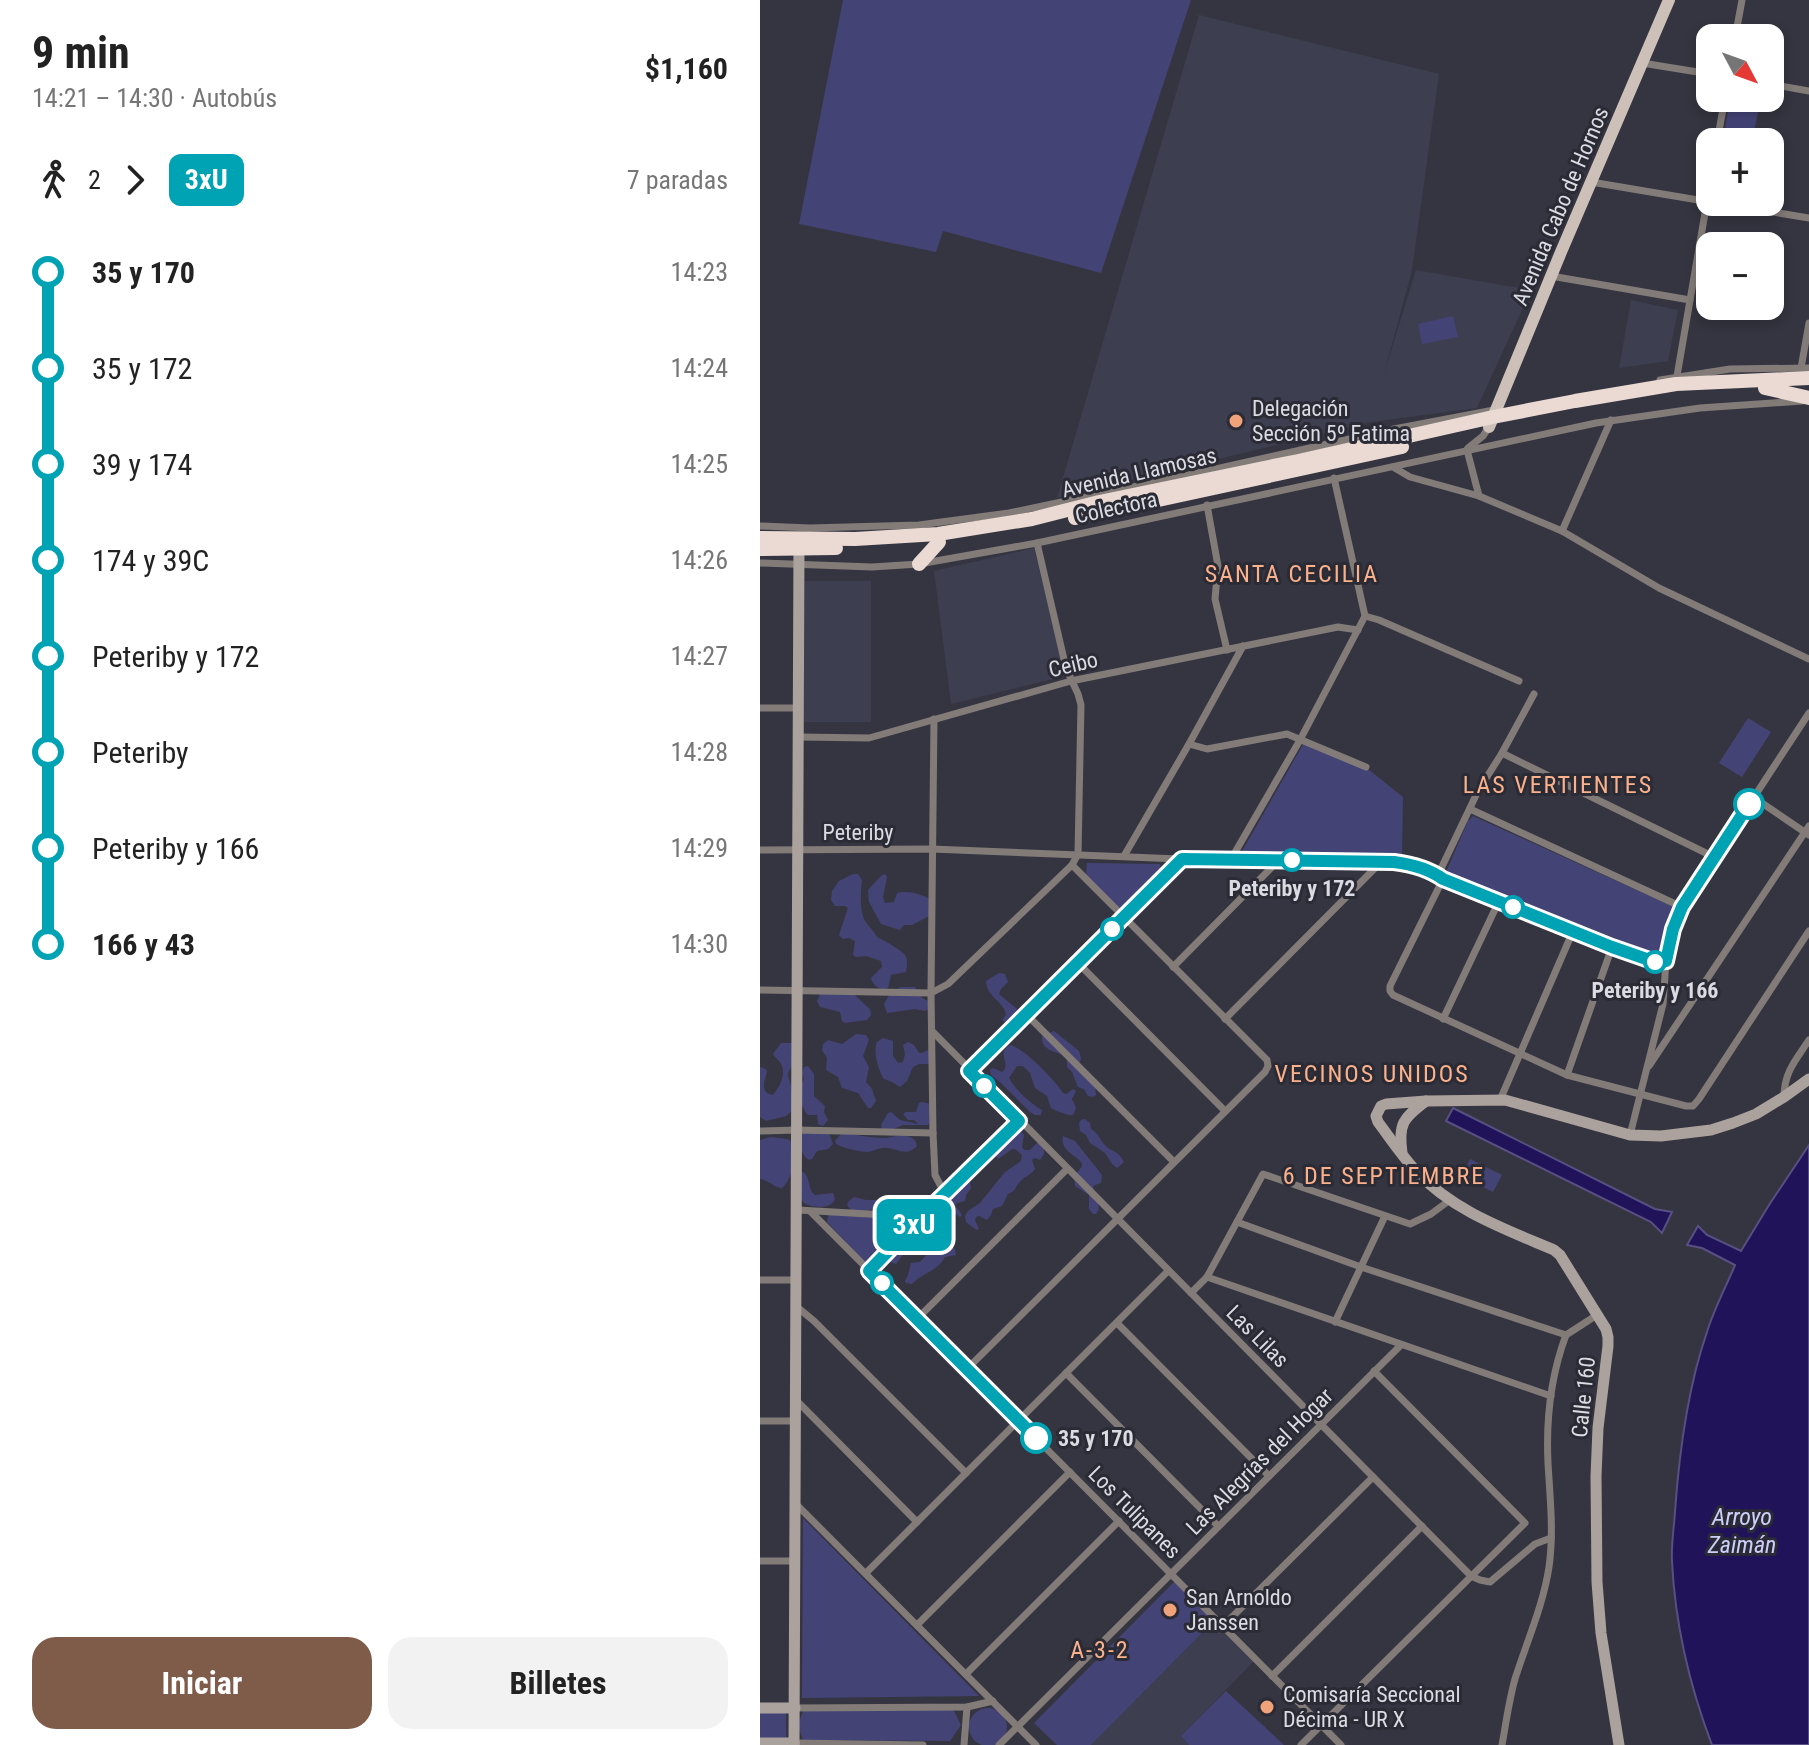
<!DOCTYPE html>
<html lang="es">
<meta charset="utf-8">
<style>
:root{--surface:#fff;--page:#f2f2f2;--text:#222;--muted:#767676;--accent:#7f5c4a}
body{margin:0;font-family:"Roboto Condensed",sans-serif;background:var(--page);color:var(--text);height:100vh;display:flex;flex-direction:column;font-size:30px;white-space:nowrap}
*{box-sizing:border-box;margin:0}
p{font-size:26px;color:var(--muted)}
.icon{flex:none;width:44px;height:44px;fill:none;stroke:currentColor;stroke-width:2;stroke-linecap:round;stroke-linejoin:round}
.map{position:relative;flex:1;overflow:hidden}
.side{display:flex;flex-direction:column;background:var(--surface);width:760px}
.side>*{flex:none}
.badge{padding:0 16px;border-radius:12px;font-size:28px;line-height:52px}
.needle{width:52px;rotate:131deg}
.fabs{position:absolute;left:936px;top:24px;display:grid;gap:16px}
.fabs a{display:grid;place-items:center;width:88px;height:88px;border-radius:16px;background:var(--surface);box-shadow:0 4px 12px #0003;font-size:40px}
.map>.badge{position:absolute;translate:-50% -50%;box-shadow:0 0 0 4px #fff}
.legs{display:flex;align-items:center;gap:12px;height:88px;padding:0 32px;font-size:26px}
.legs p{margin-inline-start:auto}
.headline{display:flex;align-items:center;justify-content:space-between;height:136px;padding:0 32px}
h1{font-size:44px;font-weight:700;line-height:60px}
.action{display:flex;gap:16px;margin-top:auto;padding:16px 32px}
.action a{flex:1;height:92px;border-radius:24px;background:var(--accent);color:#fff;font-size:32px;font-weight:700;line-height:92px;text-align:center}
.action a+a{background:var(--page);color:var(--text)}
ul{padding:0 32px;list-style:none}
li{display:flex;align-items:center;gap:28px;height:96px;font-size:30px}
li i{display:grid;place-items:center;width:12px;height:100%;margin:0 10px;background:currentColor}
li i::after{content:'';width:20px;height:20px;margin:-10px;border:6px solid;border-radius:50%;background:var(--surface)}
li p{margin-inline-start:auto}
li:first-child i{background:linear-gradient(#0000 50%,currentColor 0)}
li:last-child i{background:linear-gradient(currentColor 50%,#0000 0)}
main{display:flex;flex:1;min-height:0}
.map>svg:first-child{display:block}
</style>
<main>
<section class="side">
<div class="headline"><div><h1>9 min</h1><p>14:21 – 14:30 · Autobús</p></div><b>$1,160</b></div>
<div class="legs"><svg class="icon" aria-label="walk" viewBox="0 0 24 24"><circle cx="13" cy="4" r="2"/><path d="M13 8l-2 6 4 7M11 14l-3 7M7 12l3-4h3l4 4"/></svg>2<svg class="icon" aria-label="forward" viewBox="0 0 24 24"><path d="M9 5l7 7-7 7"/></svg><b class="badge" style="background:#00a3b4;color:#fff">3xU</b><p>7 paradas</p></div>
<ul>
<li><i style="color:#00a3b4"></i><b>35 y 170</b><p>14:23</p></li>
<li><i style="color:#00a3b4"></i><span>35 y 172</span><p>14:24</p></li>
<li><i style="color:#00a3b4"></i><span>39 y 174</span><p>14:25</p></li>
<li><i style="color:#00a3b4"></i><span>174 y 39C</span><p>14:26</p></li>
<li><i style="color:#00a3b4"></i><span>Peteriby y 172</span><p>14:27</p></li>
<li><i style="color:#00a3b4"></i><span>Peteriby</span><p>14:28</p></li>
<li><i style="color:#00a3b4"></i><span>Peteriby y 166</span><p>14:29</p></li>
<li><i style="color:#00a3b4"></i><b>166 y 43</b><p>14:30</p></li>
</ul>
<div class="action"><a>Iniciar</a><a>Billetes</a></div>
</section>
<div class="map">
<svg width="1049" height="1745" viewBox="0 0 1049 1745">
<rect width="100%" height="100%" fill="#353541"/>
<!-- built -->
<g fill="#3d3e50">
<path d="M439 15 679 74 652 270 624 374 656 270 771 290 717 408 611 422 297 498Z"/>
<path d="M871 300 918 310 908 361 859 368Z"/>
<path d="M274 548 305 676 191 704 174 571Z"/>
<rect x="44" y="581" width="67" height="141"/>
<path d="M455 1620 494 1661 421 1736 429 1745H331Z"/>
</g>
<!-- green -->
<g fill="#444376">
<path d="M83 0H431L341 273 183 231 176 252 39 224Z"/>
<path d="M970 98H1001L994 132 1021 137 1016 163 1010 162V142H963Z"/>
<path d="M693 316 698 337 662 344 658 324Z"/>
<path d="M988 718 1011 732 982 777 959 763Z"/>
<path d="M545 741 603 765 643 797 642 854 481 853Z"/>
<path d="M713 816 916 908 900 956 686 872 708 821Z"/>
<path d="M327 863 400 864 401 873 367 907H358L326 875Z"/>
<path d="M93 874H98L102 880C101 891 99 910 105 921 109 927 114 931 117 937 122 939 126 942 130 944 143 953 150 953 146 972L131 975 128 988C122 991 115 987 112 981L111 978 122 967 121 961 106 956 96 957 93 955 95 941 89 938 83 939 79 935 88 908 85 906H75L71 900 72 891 79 881Z"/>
<path d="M125 874 127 877 123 897 125 903 134 902 137 893C149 890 160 894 170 899L169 916 152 925H144L140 930 121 924 109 902 108 890 122 875Z"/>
<path d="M239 973 245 974 248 982 241 989 239 994 257 1009 255 1015 245 1022 242 1020 246 1015C244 1001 227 998 226 981Z"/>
<path d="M141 987H155L162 998 168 1001V1009L165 1011 155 1009 127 1013 124 1004 131 992Z"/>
<path d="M84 988C94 992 101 1002 110 1009L111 1015 107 1020 85 1023 82 1021 80 1012 60 1007 57 1001 61 993Z"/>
<path d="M294 1031 319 1051 321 1058 319 1067 335 1087 336 1095 333 1097 328 1096 324 1089 318 1087 312 1072 307 1067V1058C298 1050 281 1053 282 1036Z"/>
<path d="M96 1034 106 1035 109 1040 103 1056 109 1067 106 1082 112 1089 116 1101 111 1108H108L98 1093 82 1088 78 1077 66 1070 67 1058 62 1050 63 1044 68 1040 82 1044Z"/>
<path d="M123 1038 133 1041V1056L138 1063 143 1062 145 1054 143 1045 148 1042 154 1045 159 1053H162L170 1049 169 1064H159L153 1067 147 1081 140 1087 132 1082 124 1079C118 1070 113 1051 117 1042Z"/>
<path d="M21 1043H32L37 1060C23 1077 29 1073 32 1091 33 1097 32 1105 32 1111L26 1116 6 1121 0 1117V1067L6 1069 7 1072C4 1082 0 1093 13 1095 19 1088 27 1074 21 1064 19 1060 15 1058 13 1054Z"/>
<path d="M251 1045C264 1049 295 1080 303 1093L306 1094 313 1089 316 1091 312 1099 316 1108 313 1115C309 1116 295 1111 291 1108L287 1096 275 1088 270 1073 263 1066H257L249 1078C254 1088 271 1104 282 1110L281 1115H275L270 1112 241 1083 231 1075 230 1070 233 1068 242 1072C250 1065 242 1059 244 1051L248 1046Z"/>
<path d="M48 1066 54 1074V1096L65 1106 64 1112 68 1120 63 1126 58 1124 57 1115H48L46 1113 37 1095 44 1079 42 1073 44 1067Z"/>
<path d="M162 1102 172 1104V1120L168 1125H143L129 1131H122L121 1125 128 1113 131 1112 140 1120 158 1124 154 1120H148L143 1114 146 1112H156L159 1103Z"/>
<path d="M325 1119 330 1123 331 1129C339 1134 339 1138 344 1144 351 1153 358 1149 364 1162L357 1168 352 1164 345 1153 330 1143 326 1135 320 1131 319 1123 321 1120Z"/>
<path d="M256 1126 264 1135 262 1147 264 1150H270L277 1143H280L284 1148V1154L280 1160 275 1158 272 1160 275 1169C269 1177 263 1177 259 1183 254 1189 256 1191 248 1194L242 1206 233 1209 231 1215 227 1220 219 1216 216 1217 215 1220 219 1229 216 1230 206 1222 205 1216 208 1211 220 1203 244 1173 261 1161 262 1155 255 1149H252L238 1159 233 1152 236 1147 244 1144 250 1129Z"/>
<path d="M47 1131H68L73 1144 68 1149 57 1151 52 1159 49 1160C40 1154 39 1144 41 1134Z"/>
<path d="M82 1133C95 1134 109 1138 123 1138 138 1138 139 1130 155 1140L157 1146C146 1157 139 1149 127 1148 120 1147 115 1151 108 1152 100 1152 83 1148 76 1144L75 1141Z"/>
<path d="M303 1136 315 1141 342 1175 341 1183 335 1185 333 1187 337 1196 339 1209 336 1214H333L329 1209V1195L315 1186 314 1177 322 1166V1163C314 1154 300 1150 303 1136Z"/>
<path d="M11 1137 27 1139 33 1142C36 1156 33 1179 22 1188 14 1188 9 1180 0 1179V1140Z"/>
<path d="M710 1159 742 1175 733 1192 701 1176Z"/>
<path d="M43 1172C51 1177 47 1189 55 1195L73 1193 75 1199C74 1201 73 1203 71 1204 65 1209 48 1207 43 1202 38 1195 40 1181 40 1173Z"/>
<path d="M205 1179 210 1182 211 1188 206 1195 205 1201 197 1203 195 1205 202 1215 200 1217 192 1211H189L179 1218 172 1215 176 1207 191 1195 195 1186 200 1185Z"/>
<path d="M94 1197 106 1200H143L149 1208 153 1224 148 1228 145 1227 130 1242 138 1238 146 1243 149 1238V1230L153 1228 163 1236 162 1243 150 1245 136 1264 130 1262 127 1253 128 1244 116 1256H111L105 1262 67 1222 69 1213 122 1215 116 1208 100 1213 91 1210 87 1205 88 1202Z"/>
<path d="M186 1245 195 1249 196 1255 185 1257C177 1272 163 1272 152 1284L146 1283 145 1281 148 1275 151 1263 160 1262 171 1250 177 1253Z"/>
<path d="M43 1518 219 1696 42 1698Z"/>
<path d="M415 1581 455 1620 331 1745H297L274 1723Z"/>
<path d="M466 1691 524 1745H429L421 1736Z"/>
<circle cx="228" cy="1727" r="19"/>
<rect x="0" y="1709" width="26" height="29"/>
<path d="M193 1709 201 1725 190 1741 43 1740 38 1725 43 1711Z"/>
</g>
<!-- water -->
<g fill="#201359" stroke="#584f82" stroke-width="2">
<path d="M693 1108 895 1209 912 1212 902 1233 891 1222 686 1121Z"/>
<path d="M1049 1145V1745H952C930 1687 915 1623 912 1561 911 1545 914 1528 915 1512 919 1454 928 1387 947 1332 954 1309 966 1287 975 1265L942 1248 927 1245 938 1226 947 1235 981 1251 1009 1205Z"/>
</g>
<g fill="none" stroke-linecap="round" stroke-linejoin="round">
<!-- street -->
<g stroke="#827b78" stroke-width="7">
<path d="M975 38 982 0"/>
<path d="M882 63 950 74"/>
<path d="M1010 84 1049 91"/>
<path d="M957 142 965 98"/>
<path d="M831 182 950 202"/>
<path d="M952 202 1049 218"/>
<path d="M791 276 930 300"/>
<path d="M1041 368 1049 323"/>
<path d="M917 376 950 184"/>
<path d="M900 380 970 369 1049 368"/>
<path d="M708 448 723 436 729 427"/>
<path d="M707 450 719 496"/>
<path d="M633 467 650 477 719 496 802 531 899 588 1049 659"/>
<path d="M447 505 458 566 455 599 467 650"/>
<path d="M0 526 50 528 159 525 249 513 420 477 634 429 734 410"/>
<path d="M802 531 851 420"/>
<path d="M0 563 112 567 159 564 277 543 836 423 940 408 1042 401"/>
<path d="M605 616 619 620 759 681"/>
<path d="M0 708H39"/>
<path d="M174 719 171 993 173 1133 175 1175 185 1194"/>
<path d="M39 737 109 738 311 681 578 627 598 630"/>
<path d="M429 744 447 749 527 734 606 767"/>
<path d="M742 753 954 857"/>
<path d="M993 797 1049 835"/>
<path d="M710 809 922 907"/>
<path d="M0 850 172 849 470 861 634 862 646 864 678 875 852 947 895 962 906 961"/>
<path d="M364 856 429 744 483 646"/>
<path d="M470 861 540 740 605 616 574 478"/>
<path d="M678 875 718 791 742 753 774 694"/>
<path d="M683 879 630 986V991L633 995 807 1075 926 1106H933L939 1099 1049 931"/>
<path d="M318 963 465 1111"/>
<path d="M413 967 519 860"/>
<path d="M0 990 171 993 188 984 312 865 318 854 321 705 318 694 306 668 277 543"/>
<path d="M266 1014 414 1162"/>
<path d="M465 1019 620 863"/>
<path d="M683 1019 739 901"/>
<path d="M173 1032 711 1576 720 1580 730 1582 775 1544 791 1538"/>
<path d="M889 1066 1049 826"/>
<path d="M209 1071 422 859"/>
<path d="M807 1075 852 947"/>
<path d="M1024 1097C1024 1072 1036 1060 1049 1040"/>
<path d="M740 1100 813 931"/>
<path d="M0 1131 37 1130 173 1133"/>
<path d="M870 1135 903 1004 906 961 913 929 922 907 1049 713"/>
<path d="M38 1210 161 1217"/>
<path d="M51 1212 581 1745"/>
<path d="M477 1222 601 1267 806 1335 837 1315"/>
<path d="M109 1271 259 1121"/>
<path d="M447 1277 503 1174 650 1224 671 1214 690 1200"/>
<path d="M0 1280H37"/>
<path d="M431 1293 447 1277 791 1396"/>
<path d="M37 1307 54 1321 206 1473"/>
<path d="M157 1319 307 1169"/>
<path d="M575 1322 625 1216"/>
<path d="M357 1323 509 1476"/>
<path d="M207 1369 505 1072 508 1066 507 1060 312 865"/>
<path d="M306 1373 458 1526"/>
<path d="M36 1400 157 1522"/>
<path d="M0 1421H36"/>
<path d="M36 1504 276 1745"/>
<path d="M0 1561H36"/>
<path d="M106 1573 408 1271"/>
<path d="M157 1625 310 1472"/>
<path d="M463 1626 613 1477"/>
<path d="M206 1674 359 1521"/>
<path d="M512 1676 662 1526"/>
<path d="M35 1708 207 1707 233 1701"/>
<path d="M34 1743 163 1745"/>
<path d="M204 1745 207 1707"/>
<path d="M239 1745 641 1345"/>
<path d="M541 1745 765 1523 614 1371"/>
<path d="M742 1745C746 1723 749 1700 755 1679 767 1641 783 1606 789 1567 794 1532 790 1498 788 1463 786 1421 791 1375 806 1335"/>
</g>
<!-- secondary -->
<g stroke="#aca29d" stroke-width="11">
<path d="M642 1153C638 1124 643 1118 666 1101"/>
<path d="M0 1708H35"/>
<path d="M0 1743H34"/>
<path d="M34 1745 39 543"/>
<path d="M859 1745 841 1633 837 1582 836 1476 838 1428 848 1346V1337L846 1329 800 1255 794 1250C745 1229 693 1211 656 1171 642 1156 630 1138 618 1122L616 1116 621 1106 626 1104 666 1101 745 1100 870 1135 901 1136 951 1130 973 1123 996 1114 1024 1097 1049 1079"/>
</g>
<!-- primary -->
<path stroke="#ccc0b9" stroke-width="12" d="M729 427 801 252 909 0"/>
<!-- highway -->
<g stroke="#eadad3" stroke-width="14">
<path d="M1005 388 1049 398"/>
<path d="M315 518 642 447"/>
<path d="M0 538 95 539 178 534 272 519 339 502 538 461 733 417 815 401 916 384 1049 378"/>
<path d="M0 549 76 548"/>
<path d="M159 564 179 542"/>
</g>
</g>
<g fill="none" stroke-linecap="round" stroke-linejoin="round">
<defs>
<path id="line-1" d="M276 1438 109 1271 161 1217 259 1121 209 1071 422 859 634 862C650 864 669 869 683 879L852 947 895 962 906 961 913 929 922 907 989 804"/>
</defs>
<!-- line-1 casing -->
<use href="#line-1" stroke="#fff" stroke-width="18"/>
<!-- line-1 -->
<use href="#line-1" stroke="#00a3b4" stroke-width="12"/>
</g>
<!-- markers -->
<g fill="#f0a27a" stroke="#2b2b36" stroke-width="3">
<circle cx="476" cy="421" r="8"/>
<circle cx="410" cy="1610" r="8"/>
<circle cx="507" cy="1707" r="8"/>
</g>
<g fill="#fff" stroke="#00a3b4" stroke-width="4">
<circle cx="989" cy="804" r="14"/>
<circle cx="532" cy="860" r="10"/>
<circle cx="753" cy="907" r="10"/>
<circle cx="352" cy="929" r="10"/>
<circle cx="895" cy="962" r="10"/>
<circle cx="224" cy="1086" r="10"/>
<circle cx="122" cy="1283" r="10"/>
<circle cx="276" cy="1438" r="14"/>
</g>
<g text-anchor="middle" stroke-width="6" stroke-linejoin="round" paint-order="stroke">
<!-- street labels -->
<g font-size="22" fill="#dbdce3" stroke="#2b2b36">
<text transform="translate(800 206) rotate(-67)" y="8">Avenida Cabo de Hornos</text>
<text transform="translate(379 472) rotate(-13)" y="8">Avenida Llamosas</text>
<text transform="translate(356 507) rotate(-12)" y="8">Colectora</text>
<text transform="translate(313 664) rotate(-13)" y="8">Ceibo</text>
<text x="98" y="840">Peteriby</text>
<text transform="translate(498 1336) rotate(45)" y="8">Las Lilas</text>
<text transform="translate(823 1397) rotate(-84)" y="8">Calle 160</text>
<text transform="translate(499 1461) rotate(-45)" y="8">Las Alegrías del Hogar</text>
<text transform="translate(375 1512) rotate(45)" y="8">Los Tulipanes</text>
</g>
<!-- poi labels -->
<g font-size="22" fill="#dbdce3" stroke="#2b2b36" text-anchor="start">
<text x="492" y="416">Delegación<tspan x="492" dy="25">Sección 5º Fatima</tspan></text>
<text x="426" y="1605">San Arnoldo<tspan x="426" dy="25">Janssen</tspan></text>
<text x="523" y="1702">Comisaría Seccional<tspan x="523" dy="25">Décima - UR X</tspan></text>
</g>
<!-- stop labels -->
<g font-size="22" font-weight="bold" fill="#dbdce3" stroke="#2b2b36">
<text x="532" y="896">Peteriby y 172</text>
<text x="895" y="998">Peteriby y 166</text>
<text x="298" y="1446" text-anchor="start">35 y 170</text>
</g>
<!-- neighbourhood labels -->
<g font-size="24" letter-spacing="2" fill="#fbb18c" stroke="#2b2b36">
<text x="532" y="582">SANTA CECILIA</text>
<text x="798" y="793">LAS VERTIENTES</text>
<text x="612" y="1082">VECINOS UNIDOS</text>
<text x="624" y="1184">6 DE SEPTIEMBRE</text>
<text x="340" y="1658">A-3-2</text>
</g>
<!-- water labels -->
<g font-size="24" font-style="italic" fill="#cccff9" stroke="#2b2b36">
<text x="982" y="1525">Arroyo<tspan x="982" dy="28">Zaimán</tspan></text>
</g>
</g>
</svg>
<div class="fabs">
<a><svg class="needle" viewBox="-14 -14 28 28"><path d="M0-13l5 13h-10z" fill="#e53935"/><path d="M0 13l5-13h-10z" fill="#767676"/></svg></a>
<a>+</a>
<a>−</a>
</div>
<b class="badge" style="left:154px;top:1225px;background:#00a3b4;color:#fff">3xU</b>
</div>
</main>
